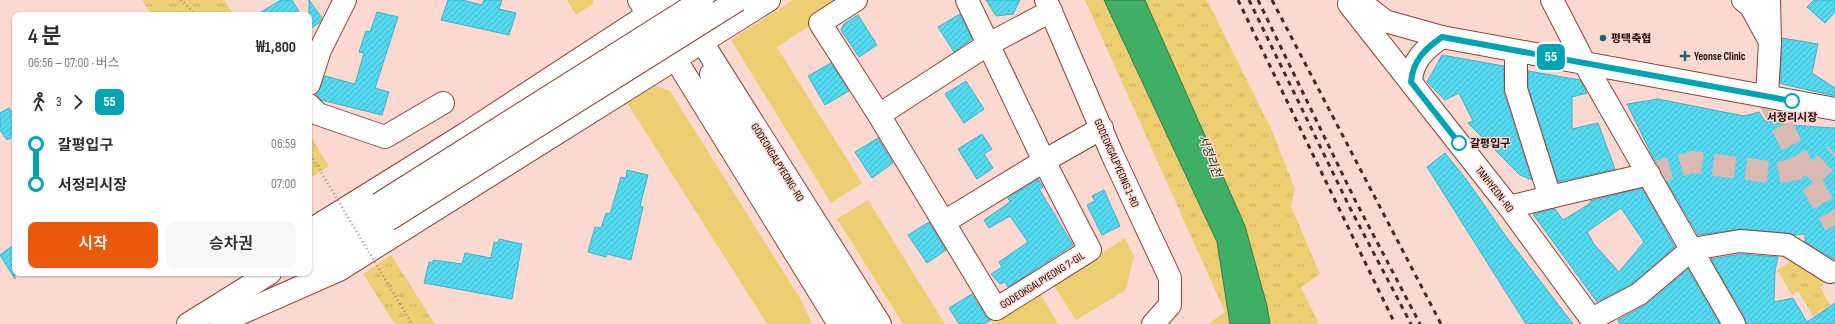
<!DOCTYPE html>
<html lang="ko">
<meta charset="utf-8">
<style>
:root{--surface:#fff;--page:#f7f7f7;--text:#2b2b33;--muted:#7c7c81;--accent:#ea580c}
body{margin:0;font-family:"Sofia Sans Condensed","Noto Sans KR",sans-serif;background:var(--page);color:var(--text);height:100vh;display:flex;flex-direction:column;font-size:15px;white-space:nowrap}
*{box-sizing:border-box;margin:0}
p{font-size:13px;color:var(--muted)}
.icon{flex:none;width:22px;height:22px;fill:none;stroke:currentColor;stroke-width:2;stroke-linecap:round;stroke-linejoin:round}
.map{position:relative;flex:1;overflow:hidden}
.drawer{position:absolute;left:12px;top:12px;width:300px;height:264px;display:flex;flex-direction:column;background:var(--surface);border-radius:8px;box-shadow:0 1px 3px #0004}
.drawer>*{flex:none}
.badge{padding:0 8px;border-radius:6px;font-size:14px;line-height:26px}
.map>.badge{position:absolute;translate:-50% -50%;box-shadow:0 0 0 2px #fff}
.legs{display:flex;align-items:center;gap:6px;height:44px;padding:0 16px;font-size:13px}
.legs p{margin-inline-start:auto}
.summary{display:flex;align-items:center;justify-content:space-between;height:68px;padding:0 16px}
h1{font-size:22px;font-weight:600;line-height:30px}
.primary-button{display:flex;gap:8px;margin-top:auto;padding:8px 16px}
.primary-button a{flex:1;height:46px;border-radius:8px;background:var(--accent);color:#fff;font-size:16px;font-weight:600;line-height:46px;text-align:center}
.primary-button a+a{background:var(--page);color:var(--text)}
ul{padding:0 16px;list-style:none}
li{display:flex;align-items:center;gap:14px;height:40px;font-size:15px}
li i{display:grid;place-items:center;width:6px;height:100%;margin:0 5px;background:currentColor}
li i::after{content:'';width:10px;height:10px;margin:-5px;border:3px solid;border-radius:50%;background:var(--surface)}
li p{margin-inline-start:auto}
li:first-child i{background:linear-gradient(#0000 50%,currentColor 0)}
li:last-child i{background:linear-gradient(currentColor 50%,#0000 0)}
.map>svg:first-child{display:block}
</style>
<div class="map">
<svg width="1835" height="324" viewBox="0 0 1835 324">
<defs>
<pattern id="park-tufts" width="24" height="20" patternUnits="userSpaceOnUse"><rect width="24" height="20" fill="#edcf72"/><path d="M3 7l-1-3M5 7V3M7 7l1-3M15 17l-1-3M17 17v-4M19 17l1-3" fill="none" stroke="#cbb061"/></pattern>
<pattern id="building-hatch" width="6" height="6" patternUnits="userSpaceOnUse"><rect width="6" height="6" fill="#53d9f0"/><path d="M-1 1l2-2M0 6l6-6M5 7l2-2" fill="none" stroke="#48b9cc"/></pattern>
</defs>
<rect width="100%" height="100%" fill="#fbd9d1"/>
<!-- green -->
<g fill="#edcf72">
<path d="M567 0H593V4L576 15Z"/>
<path d="M793 0H849L777 47 862 183 831 203 731 40Z"/>
<path d="M656 86 670 91 800 298 812 324H767L627 103Z"/>
<path d="M868 200 945 324H903L837 219Z"/>
<path d="M1125 238 1134 256 1126 290 1076 320 1053 284Z"/>
<path d="M1040 293 1058 324H990Z"/>
</g>
<!-- park -->
<g fill="url(#park-tufts)">
<path d="M142 0H224L234 15H152Z"/>
<path d="M1085 0H1207L1272 131 1295 189 1291 206 1320 274 1301 287 1319 324H1208L1225 312Z"/>
<path d="M309 134 329 166 309 179Z"/>
<path d="M391 255 435 324H395L363 274Z"/>
<path d="M1800 256 1810 260 1824 284 1820 287 1830 305 1813 316 1798 291 1792 295 1777 270Z"/>
</g>
<!-- water -->
<path fill="#3faf66" stroke="#367c48" d="M1104 0H1145L1245 226 1267 306 1270 324H1230L1217 242Z"/>
<!-- building -->
<g fill="url(#building-hatch)" stroke="#47b0c4" fill-rule="evenodd">
<path d="M281 0H292L301 15H256Z"/>
<path d="M309 0 322 18 319 23 309 30Z"/>
<path d="M448 0H462L482 5 484 0H502L499 9 516 13 509 35 441 20Z"/>
<path d="M986 0H1020L1013 14 996 16Z"/>
<path d="M1814 0H1835V12L1825 23 1807 7Z"/>
<path d="M377 12 398 17 375 88 389 92 382 115 321 100 316 95 325 76 355 84 364 53 359 52 366 31 370 32Z"/>
<path d="M960 14 972 39 954 52 938 27Z"/>
<path d="M858 15 877 45 859 57 841 30 844 24Z"/>
<path d="M1782 38 1818 44 1812 73 1835 88V96L1782 84 1780 83Z"/>
<path d="M1442 55 1504 66V93L1532 180 1520 175 1468 123 1473 121 1459 93 1445 100 1427 82Z"/>
<path d="M831 63 849 91 825 105 808 76Z"/>
<path d="M1528 71 1580 80 1587 93 1572 97V129L1598 123 1615 169 1558 182 1528 87Z"/>
<path d="M966 81 984 109 964 123 945 94Z"/>
<path d="M1658 99 1744 116 1759 112 1765 121 1791 125 1835 128V260L1805 242V234L1794 235 1788 233 1741 229 1698 235 1657 165 1627 104Z"/>
<path d="M9 108 15 117V135L7 140 0 130V113Z"/>
<path d="M982 134 992 149 984 154 993 168 977 179 958 149Z"/>
<path d="M878 138 893 163 872 178 855 152Z"/>
<path d="M1445 153 1466 179 1505 235 1573 324H1526L1427 167Z"/>
<path d="M627 170 648 175 640 206 643 207 631 260 607 254 606 257 588 252 595 227 601 228 606 213 610 214 621 177 626 178Z"/>
<path d="M1038 179 1043 187 1039 189 1073 245 1008 287 1005 282 1000 284 991 274 1002 267 999 262 1028 242 1010 216 989 228 984 220 1010 202 1008 198Z"/>
<path d="M1642 188 1675 247 1632 284 1597 302 1533 214 1555 209 1563 220 1591 203 1590 201ZM1621 208 1644 242 1619 272 1594 244 1587 232Z"/>
<path d="M1104 190 1120 226 1102 235 1087 205 1095 201 1092 196Z"/>
<path d="M929 222 946 250 927 263 908 235Z"/>
<path d="M499 239 522 244 512 299 424 283 429 262 433 263V260L462 264 465 253 491 258 494 242 498 243Z"/>
<path d="M15 244V279L0 255Z"/>
<path d="M1741 254 1778 257 1775 271 1774 302 1793 298 1807 322 1835 303V324H1746L1745 318 1711 259Z"/>
<path d="M1688 269 1720 324H1620L1618 320 1647 304Z"/>
<path d="M972 294 985 315 991 320 984 324H959L949 308Z"/>
</g>
<g fill="none" stroke-linecap="round" stroke-linejoin="round">
<!-- minor-tunnel -->
<g stroke="#dab9b2" stroke-width="22" stroke-dasharray="22 11" stroke-linecap="butt">
<path d="M1767 96 1803 168 1835 225"/>
<path d="M1649 174 1693 162 1776 173 1803 168"/>
<path d="M1809 178 1835 154"/>
</g>
<defs>
<g id="minor">
<path d="M639 0 839 324"/>
<path d="M856 0 820 23 879 115 996 309 1090 250 1044 161 967 0"/>
<path d="M1046 0 1112 154 1170 278V305L1153 324"/>
<path d="M1358 0 1385 21 1442 37 1835 109"/>
<path d="M1552 0 1585 64 1734 324"/>
<path d="M1743 0 1751 7 1768 38"/>
<path d="M1349 4 1509 207 1595 324"/>
<path d="M695 31 880 324"/>
<path d="M1516 51V89L1550 197 1649 174"/>
<path d="M711 74 714 87 729 116 859 324"/>
<path d="M1411 82C1412 60 1425 49 1442 37"/>
<path d="M309 84 320 50 345 0"/>
<path d="M1767 96 1770 42 1769 0"/>
<path d="M309 105 318 114 385 137 443 103"/>
<path d="M879 115 987 45 1051 11"/>
<path d="M1509 207 1550 197"/>
<path d="M944 222 1044 161 1102 128"/>
<path d="M309 231 465 134 670 0"/>
<path d="M309 248 370 210"/>
<path d="M309 268 388 220"/>
<path d="M1592 319 1639 294 1692 249 1740 241 1787 245 1830 272"/>
<path d="M221 322 339 270 769 0"/>
<path d="M188 324 270 273"/>
</g>
</defs>
<!-- minor casing -->
<use href="#minor" stroke="#8a4337" stroke-width="24"/>
<!-- path -->
<g stroke="#b0918a" stroke-width="2.5" stroke-dasharray="1 3" stroke-linecap="butt">
<path d="M181 0 196 15"/>
<path d="M400 304 412 324"/>
</g>
<!-- minor -->
<use href="#minor" stroke="#fff" stroke-width="22"/>
<!-- rail -->
<g stroke="#482b28" stroke-width="3" stroke-dasharray="5 5" stroke-linecap="butt">
<path d="M1238 0 1395 324"/>
<path d="M1249 0 1350 208 1411 324"/>
<path d="M1258 0 1354 198 1420 324"/>
<path d="M1272 0 1441 324"/>
</g>
<defs>
<g id="minor-bridge">
<path d="M379 204 702 0"/>
<path d="M388 220 738 0"/>
</g>
</defs>
<!-- minor-bridge casing -->
<use href="#minor-bridge" stroke="#8a4337" stroke-width="24" stroke-linecap="butt"/>
<!-- path-bridge -->
<path stroke="#b0918a" stroke-width="2.5" stroke-dasharray="1 3" stroke-linecap="butt" d="M309 152 400 304"/>
<!-- minor-bridge -->
<use href="#minor-bridge" stroke="#fff" stroke-width="22"/>
</g>
<g fill="none" stroke-linecap="round" stroke-linejoin="round">
<defs>
<path id="line-1" d="M1459 143 1411 82C1413 60 1425 49 1442 37L1792 101"/>
</defs>
<!-- line-1 casing -->
<use href="#line-1" stroke="#fff" stroke-width="9"/>
<!-- line-1 -->
<use href="#line-1" stroke="#00a3b4" stroke-width="6"/>
</g>
<!-- markers -->
<g fill="#1d6673" stroke="#fbd9d1" stroke-width="1.5">
<circle cx="1603" cy="38" r="4"/>
<path d="M1683 50h4v4h4v4h-4v4h-4v-4h-4v-4h4z"/>
</g>
<g fill="#fff" stroke="#00a3b4" stroke-width="2">
<circle cx="1792" cy="101" r="7"/>
<circle cx="1459" cy="143" r="7"/>
</g>
<g text-anchor="middle" stroke-width="3" stroke-linejoin="round" paint-order="stroke">
<!-- poi labels -->
<g font-size="11" font-weight="bold" fill="#200502" stroke="#fbd9d1" text-anchor="start">
<text x="1611" y="42">평택축협</text>
<text x="1694" y="60">Yeonse Clinic</text>
</g>
<!-- stop labels -->
<g font-size="11" font-weight="bold" fill="#200502" stroke="#fbd9d1">
<text x="1792" y="121">서정리시장</text>
<text x="1470" y="147" text-anchor="start">갈평입구</text>
</g>
<!-- street labels -->
<g font-size="11" fill="#200502" stroke="#fbd9d1">
<text transform="translate(778 162) rotate(58)" y="4">GODEOKGALPYEONG-RO</text>
<text transform="translate(1117 163) rotate(66)" y="4">GODEOKGALPYEONG 1-RO</text>
<text transform="translate(1495 189) rotate(52)" y="4">TANHYEON-RO</text>
<text transform="translate(1042 280) rotate(-32)" y="4">GODEOKGALPYEONG 7-GIL</text>
</g>
<!-- water labels -->
<g font-size="12" font-style="italic" fill="#0d3b1d" stroke="#fbd9d1">
<text transform="translate(1210 156) rotate(69)" y="4">서정리천</text>
</g>
</g>
</svg>
<b class="badge" style="left:1551px;top:57px;background:#00a3b4;color:#fff">55</b>
<section class="drawer">
<div class="summary"><div><h1>4 분</h1><p>06:56 – 07:00 · 버스</p></div><b>₩1,800</b></div>
<div class="legs"><svg class="icon" aria-label="walk" viewBox="0 0 24 24"><circle cx="13" cy="4" r="2"/><path d="M13 8l-2 6 4 7M11 14l-3 7M7 12l3-4h3l4 4"/></svg>3<svg class="icon" aria-label="forward" viewBox="0 0 24 24"><path d="M9 5l7 7-7 7"/></svg><b class="badge" style="background:#00a3b4;color:#fff">55</b></div>
<ul>
<li><i style="color:#00a3b4"></i><b>갈평입구</b><p>06:59</p></li>
<li><i style="color:#00a3b4"></i><b>서정리시장</b><p>07:00</p></li>
</ul>
<div class="primary-button"><a>시작</a><a>승차권</a></div>
</section>
</div>
